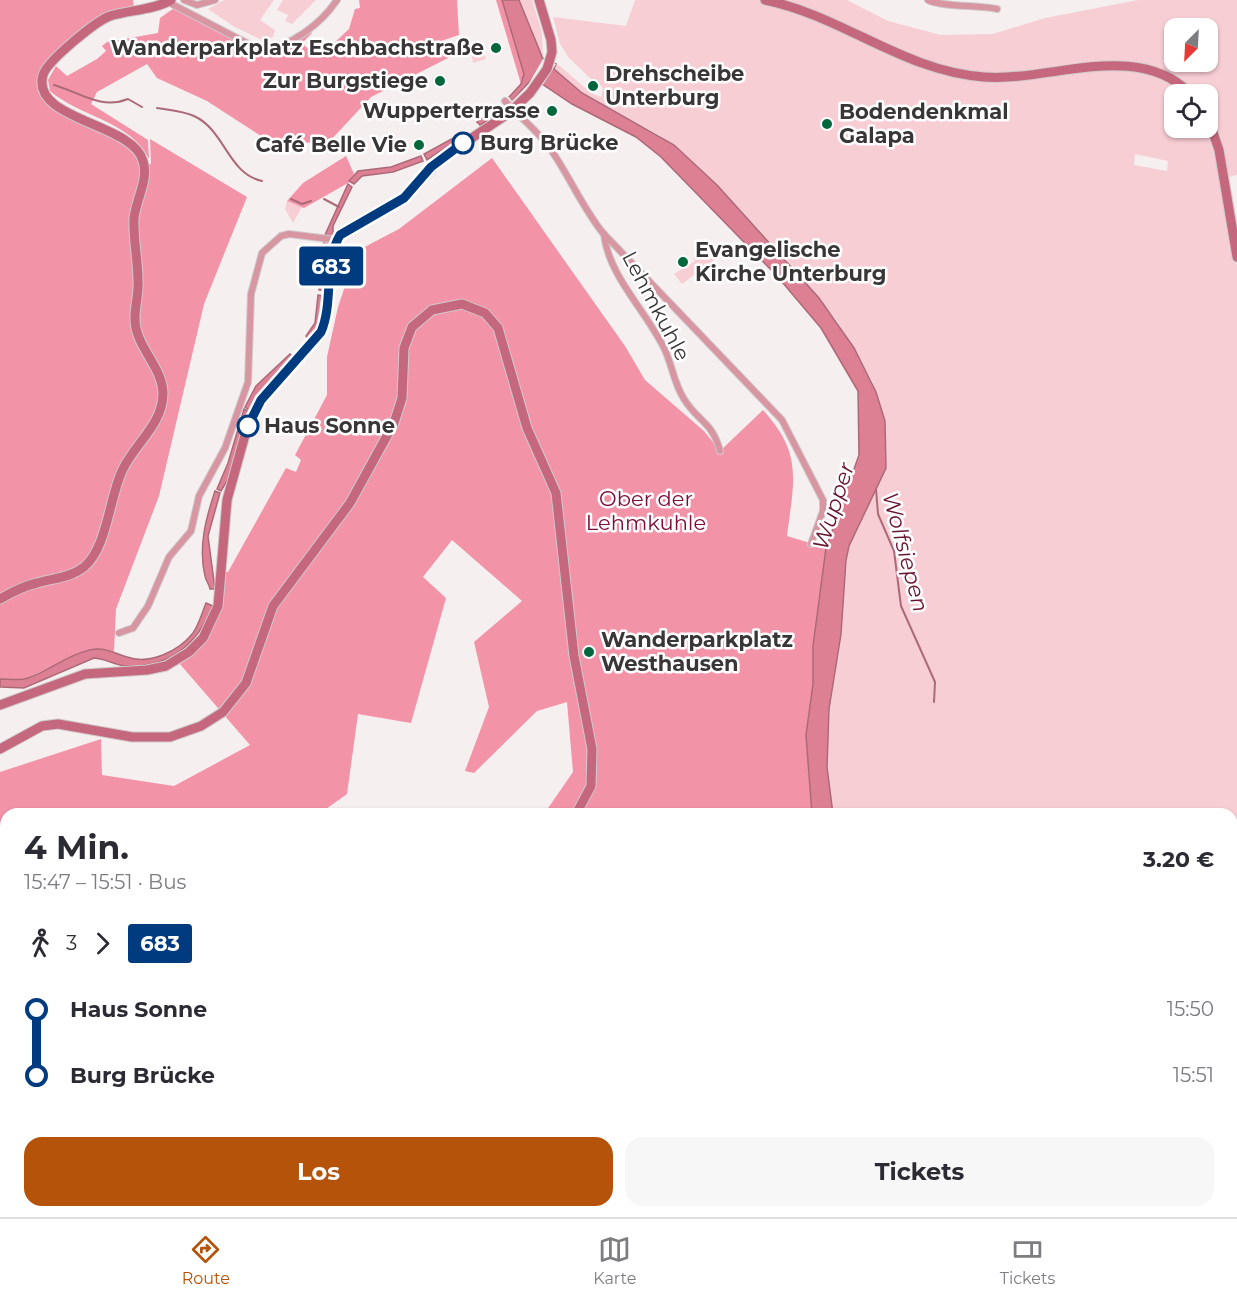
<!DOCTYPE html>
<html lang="de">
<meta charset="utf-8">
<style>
:root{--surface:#fff;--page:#f7f7f7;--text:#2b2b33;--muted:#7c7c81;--line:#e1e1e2;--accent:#b45309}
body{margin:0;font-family:Montserrat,sans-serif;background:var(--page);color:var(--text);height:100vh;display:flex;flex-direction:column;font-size:22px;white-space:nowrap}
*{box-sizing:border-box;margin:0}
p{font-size:20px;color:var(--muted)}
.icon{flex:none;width:33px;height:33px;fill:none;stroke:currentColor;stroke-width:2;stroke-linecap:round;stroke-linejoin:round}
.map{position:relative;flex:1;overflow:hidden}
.sheet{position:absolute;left:0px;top:808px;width:1238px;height:410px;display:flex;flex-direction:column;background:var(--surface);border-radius:18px 18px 0 0;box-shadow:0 2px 4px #0004}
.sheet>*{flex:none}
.badge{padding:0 12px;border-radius:4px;font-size:21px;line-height:39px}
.needle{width:39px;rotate:204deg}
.buttons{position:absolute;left:1164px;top:18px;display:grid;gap:12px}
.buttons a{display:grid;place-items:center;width:54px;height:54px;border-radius:12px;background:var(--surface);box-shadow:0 2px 4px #0004;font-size:30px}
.map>.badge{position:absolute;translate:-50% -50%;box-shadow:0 0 0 3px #fff}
.legs{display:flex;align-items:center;gap:9px;height:66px;padding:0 24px;font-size:20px}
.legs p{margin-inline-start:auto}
.overview{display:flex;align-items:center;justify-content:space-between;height:102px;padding:0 24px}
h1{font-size:33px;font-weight:700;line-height:45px}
.action{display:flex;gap:12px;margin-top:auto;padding:12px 24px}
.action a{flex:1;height:69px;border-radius:18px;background:var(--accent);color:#fff;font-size:24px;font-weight:700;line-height:69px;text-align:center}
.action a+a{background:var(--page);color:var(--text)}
ul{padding:0 24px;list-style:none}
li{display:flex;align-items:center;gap:21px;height:66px;font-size:22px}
li i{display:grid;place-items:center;width:9px;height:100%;margin:0 8px;background:currentColor}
li i::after{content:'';width:15px;height:15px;margin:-8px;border:4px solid;border-radius:50%;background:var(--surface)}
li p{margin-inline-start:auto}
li:first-child i{background:linear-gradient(#0000 50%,currentColor 0)}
li:last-child i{background:linear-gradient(currentColor 50%,#0000 0)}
.tab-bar{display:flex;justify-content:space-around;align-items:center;height:84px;border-top:2px solid var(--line);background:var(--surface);font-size:16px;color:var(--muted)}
.tab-bar a{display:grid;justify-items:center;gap:3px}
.tab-bar .current{color:var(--accent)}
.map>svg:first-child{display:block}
</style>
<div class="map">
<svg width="1237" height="1217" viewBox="0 0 1237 1217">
<rect width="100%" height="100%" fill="#f5eff0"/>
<!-- green -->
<g fill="#f8ced5" fill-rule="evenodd">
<path d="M224 0H274L260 20 275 30 273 37 264 41 233 26 208 9Z"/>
<path d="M283 0H316L292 24 285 21 288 15 277 10Z"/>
<path d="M519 0H532L542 33 543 59Z"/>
<path d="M635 0H847L888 21 941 35 993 34 1045 18 1138 0H1237V175L1229 177 1237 223V1217H785L787 1212H1232V814H833L827 767 829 709 841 634 846 560 849 546 886 468 885 421 872 381 837 321 784 258 696 165 659 135 582 93 554 69 556 64 560 66 591 93 601 97 603 89 597 80 591 79 569 58 560 44 553 17 626 26ZM1174 28H1208V62H1174ZM1174 94H1208V128H1174ZM1135 154 1168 161 1167 171 1134 165Z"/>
<path d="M478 40 486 59 473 63 470 45Z"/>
<path d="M287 201 302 207 293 223 285 209Z"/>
<path d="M712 242 721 255 682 284 674 274 695 261 693 258Z"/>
<path d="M76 1212H381L375 1217H72Z"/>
</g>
<!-- forest -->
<g fill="#f393a7">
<path d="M0 0H133L134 9 107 17 79 38 43 76 50 99 126 140 145 169 151 163 150 139 247 197 204 304 159 496 116 609 114 651 97 649 78 654 25 679H0Z"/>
<path d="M359 0H457L459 35 444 40 450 57 371 97 328 143 283 142 264 138 207 101 157 78 147 64 97 92 91 104 148 140 149 159C131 121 80 117 50 91L48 80 56 66 67 76 97 59 106 51 102 46 107 42 158 33 160 18 177 6 262 51 309 30 312 33 302 43 318 58 349 29 355 9 360 8Z"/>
<path d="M496 0H502L524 74 521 84Z"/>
<path d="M346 156 354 174 348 183 304 208 287 201 303 183Z"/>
<path d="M492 158 625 346 645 380 704 431 720 451 763 410C803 454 794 480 787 536L826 548 813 646V684L806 735 812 814H544L573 772 567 702 537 711 474 773 465 771 489 707 474 642 522 601 452 540 423 577 446 598 411 723 358 714 347 794 319 814H6V935L0 933V772L101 739 102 775 174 786 250 745 179 663C217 639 221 615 225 572H228L286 468 296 472 301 460 295 455 327 395V357L338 307 357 251 399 229Z"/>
<path d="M381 1212H759L757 1217H375Z"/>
</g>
<!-- water -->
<g fill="#de8094" stroke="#ac6a78" stroke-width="1.5">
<path d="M502 0H519L543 59 556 64 554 69 582 93 674 145 717 185 819 298 854 348 876 392 885 421 886 468 849 546 846 560 841 634 829 709 827 767 833 814H812L806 735 813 684V646L826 548 859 455 858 391 821 328 777 276 661 157 636 137 572 104 533 78 512 101 509 97 521 84 524 74Z"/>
<path d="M500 105 505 110 480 125 477 122Z"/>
<path d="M457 136 459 139 427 160 424 154Z"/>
<path d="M421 156 423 161 393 172 362 176 354 184 349 181 358 171 391 167Z"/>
<path d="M348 184 352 187 333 226V236L325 235Z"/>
<path d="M324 241 332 242 325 291 319 290Z"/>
<path d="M318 295 324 296 319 327 310 341 306 336 315 323Z"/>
<path d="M290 354 295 358 254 400 249 410 245 407 256 386Z"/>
<path d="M244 409 249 412 230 476 221 491 217 489 228 463Z"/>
<path d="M215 491 220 493 208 536 215 589H210C209 583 206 582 205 576 198 547 206 518 215 491Z"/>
<path d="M206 603 213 606C197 645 170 668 125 666 115 665 106 659 94 658L24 688 0 687V679C9 679 20 681 28 678 51 670 71 652 96 649 108 648 116 654 127 657 150 665 179 651 193 633 199 624 202 613 206 603Z"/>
<path d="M759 1212H787L785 1217H757Z"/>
</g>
<!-- pier -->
<path fill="#f5eff0" d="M543 59 556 64 541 88 534 82 511 104 506 99 509 97 512 101 528 85Z"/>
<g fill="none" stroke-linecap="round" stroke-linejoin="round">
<!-- stream -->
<g stroke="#ac6a78" stroke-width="2">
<path d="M54 85C79 92 101 110 128 99L142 107"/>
<path d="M157 108C169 110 183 111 194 116 225 130 228 174 262 181"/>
<path d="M291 199 302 204 311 201"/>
<path d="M324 199 339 207"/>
<path d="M876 489 878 514 894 551 901 606 935 682 934 702"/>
<path d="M1232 1194 1237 1196"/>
</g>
<defs>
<g id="minor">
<path d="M184 0 197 5 215 0"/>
<path d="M928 0C941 7 979 5 997 9"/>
<path d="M168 2 262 51C291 46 321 24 337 0"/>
<path d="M505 101C519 117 536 129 549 147 569 175 582 207 603 233L782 420 823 500V511L811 544"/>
<path d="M604 234C608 275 646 311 664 348 672 364 674 384 684 399 698 422 712 421 720 451"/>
<path d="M119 633 133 628 148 606 169 557 191 531 199 496 225 448 248 382 251 294 262 253 281 236 289 234 337 240"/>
<path d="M0 1052 6 1049"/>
<path d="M0 1094 6 1099"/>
<path d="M0 1174 6 1179"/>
</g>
<g id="secondary">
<path d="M765 0C843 16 903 71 984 77 1051 82 1137 39 1191 94"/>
<path d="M1208 118 1219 150 1237 257"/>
<path d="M0 599C12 592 24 586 37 583 53 578 70 578 84 567 107 548 109 499 122 471 134 444 163 425 163 393 162 365 134 346 135 317 135 305 139 293 138 281 138 260 133 239 134 218 136 199 149 180 143 161 133 123 30 120 43 75 47 61 96 21 110 16 129 10 154 10 171 0"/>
<path d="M0 705 85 674 147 670 166 666 189 652 203 638 218 606 227 500 245 435 261 400 321 332 333 257 339 238 348 230 404 199 442 158 509 113 530 93 547 69 552 52 551 40 539 0"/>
<path d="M0 749 42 726 58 724 132 737H170L201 726 223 712 246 683 273 606 350 503 394 423 402 398 404 348 412 327 432 310 462 304 485 313 498 328 527 428 556 493 574 656 592 749 591 786 576 814"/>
<path d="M0 1205 6 1200"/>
</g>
</defs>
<!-- minor casing -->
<use href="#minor" stroke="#cfcacb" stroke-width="8"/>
<!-- secondary casing -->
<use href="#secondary" stroke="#cfcacb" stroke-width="11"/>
<!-- minor -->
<use href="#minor" stroke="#d896a3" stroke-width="6"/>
<!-- secondary -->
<use href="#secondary" stroke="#c6687d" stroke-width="9"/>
</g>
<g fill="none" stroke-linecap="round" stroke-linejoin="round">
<defs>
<path id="line-1" d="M248 426 261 400 321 332C334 302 323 264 340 235L404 198 431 167 463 143"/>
</defs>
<!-- line-1 casing -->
<use href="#line-1" stroke="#fff" stroke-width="14"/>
<!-- line-1 -->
<use href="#line-1" stroke="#003b80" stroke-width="9"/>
</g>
<!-- markers -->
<g fill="#00673d" stroke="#fff" stroke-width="2">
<circle cx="496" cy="48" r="6"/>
<circle cx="440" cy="81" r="6"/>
<circle cx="593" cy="86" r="6"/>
<circle cx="552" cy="111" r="6"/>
<circle cx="827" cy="124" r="6"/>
<circle cx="419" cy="145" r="6"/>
<circle cx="683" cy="262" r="6"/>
<circle cx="589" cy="652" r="6"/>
</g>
<g fill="#fff" stroke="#003b80" stroke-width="3">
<circle cx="463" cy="143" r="10"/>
<circle cx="248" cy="426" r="10"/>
</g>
<g text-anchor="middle" stroke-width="5" stroke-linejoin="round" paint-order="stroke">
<!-- poi labels -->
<g font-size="21" font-weight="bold" fill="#383636" stroke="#fff" text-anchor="end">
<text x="484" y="55">Wanderparkplatz Eschbachstraße</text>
<text x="605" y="81" text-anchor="start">Drehscheibe<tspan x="605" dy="24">Unterburg</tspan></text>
<text x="428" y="88">Zur Burgstiege</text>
<text x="540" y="118">Wupperterrasse</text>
<text x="839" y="119" text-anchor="start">Bodendenkmal<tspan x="839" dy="24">Galapa</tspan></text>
<text x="407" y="152">Café Belle Vie</text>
<text x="695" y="257" text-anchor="start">Evangelische<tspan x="695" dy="24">Kirche Unterburg</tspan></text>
<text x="601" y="647" text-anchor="start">Wanderparkplatz<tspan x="601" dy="24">Westhausen</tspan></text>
</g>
<!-- stop labels -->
<g font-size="21" font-weight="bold" fill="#383636" stroke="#fff" text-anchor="start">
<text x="480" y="150">Burg Brücke</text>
<text x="264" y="433">Haus Sonne</text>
</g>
<!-- street labels -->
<g font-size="21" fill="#383636" stroke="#fff">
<text transform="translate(656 306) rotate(62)" y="7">Lehmkuhle</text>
</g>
<!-- park labels -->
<g font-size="21" fill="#800d38" stroke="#fff">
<text x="646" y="506">Ober der<tspan x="646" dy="24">Lehmkuhle</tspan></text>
</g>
<!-- water labels -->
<g font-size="22" font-style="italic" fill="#691530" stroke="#fff">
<text transform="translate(833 506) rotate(-72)" y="8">Wupper</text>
<text transform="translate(906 552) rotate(75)" y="8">Wolfsiepen</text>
</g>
</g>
</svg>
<div class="buttons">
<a><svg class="needle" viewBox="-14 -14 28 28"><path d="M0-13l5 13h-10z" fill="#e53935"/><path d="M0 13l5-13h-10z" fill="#7c7c81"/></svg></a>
<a><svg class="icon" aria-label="locate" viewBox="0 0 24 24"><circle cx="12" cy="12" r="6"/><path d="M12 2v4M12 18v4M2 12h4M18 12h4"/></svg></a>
</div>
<b class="badge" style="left:331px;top:266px;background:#003b80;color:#fff">683</b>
<section class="sheet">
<div class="overview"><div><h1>4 Min.</h1><p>15:47 – 15:51 · Bus</p></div><b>3.20 €</b></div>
<div class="legs"><svg class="icon" aria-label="walk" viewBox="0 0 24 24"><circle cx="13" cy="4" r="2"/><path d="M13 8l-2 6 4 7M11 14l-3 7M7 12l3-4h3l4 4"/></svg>3<svg class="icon" aria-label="forward" viewBox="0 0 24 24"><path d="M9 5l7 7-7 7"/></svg><b class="badge" style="background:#003b80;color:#fff">683</b></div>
<ul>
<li><i style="color:#003b80"></i><b>Haus Sonne</b><p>15:50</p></li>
<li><i style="color:#003b80"></i><b>Burg Brücke</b><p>15:51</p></li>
</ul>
<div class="action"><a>Los</a><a>Tickets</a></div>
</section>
</div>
<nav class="tab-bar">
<a class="current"><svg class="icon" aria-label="directions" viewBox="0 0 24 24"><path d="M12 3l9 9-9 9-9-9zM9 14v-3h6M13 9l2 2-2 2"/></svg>Route</a>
<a><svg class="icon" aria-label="map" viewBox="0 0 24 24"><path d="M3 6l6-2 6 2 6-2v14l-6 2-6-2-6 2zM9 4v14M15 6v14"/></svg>Karte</a>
<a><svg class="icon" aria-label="tickets" viewBox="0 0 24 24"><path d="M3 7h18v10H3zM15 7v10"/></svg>Tickets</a>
</nav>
